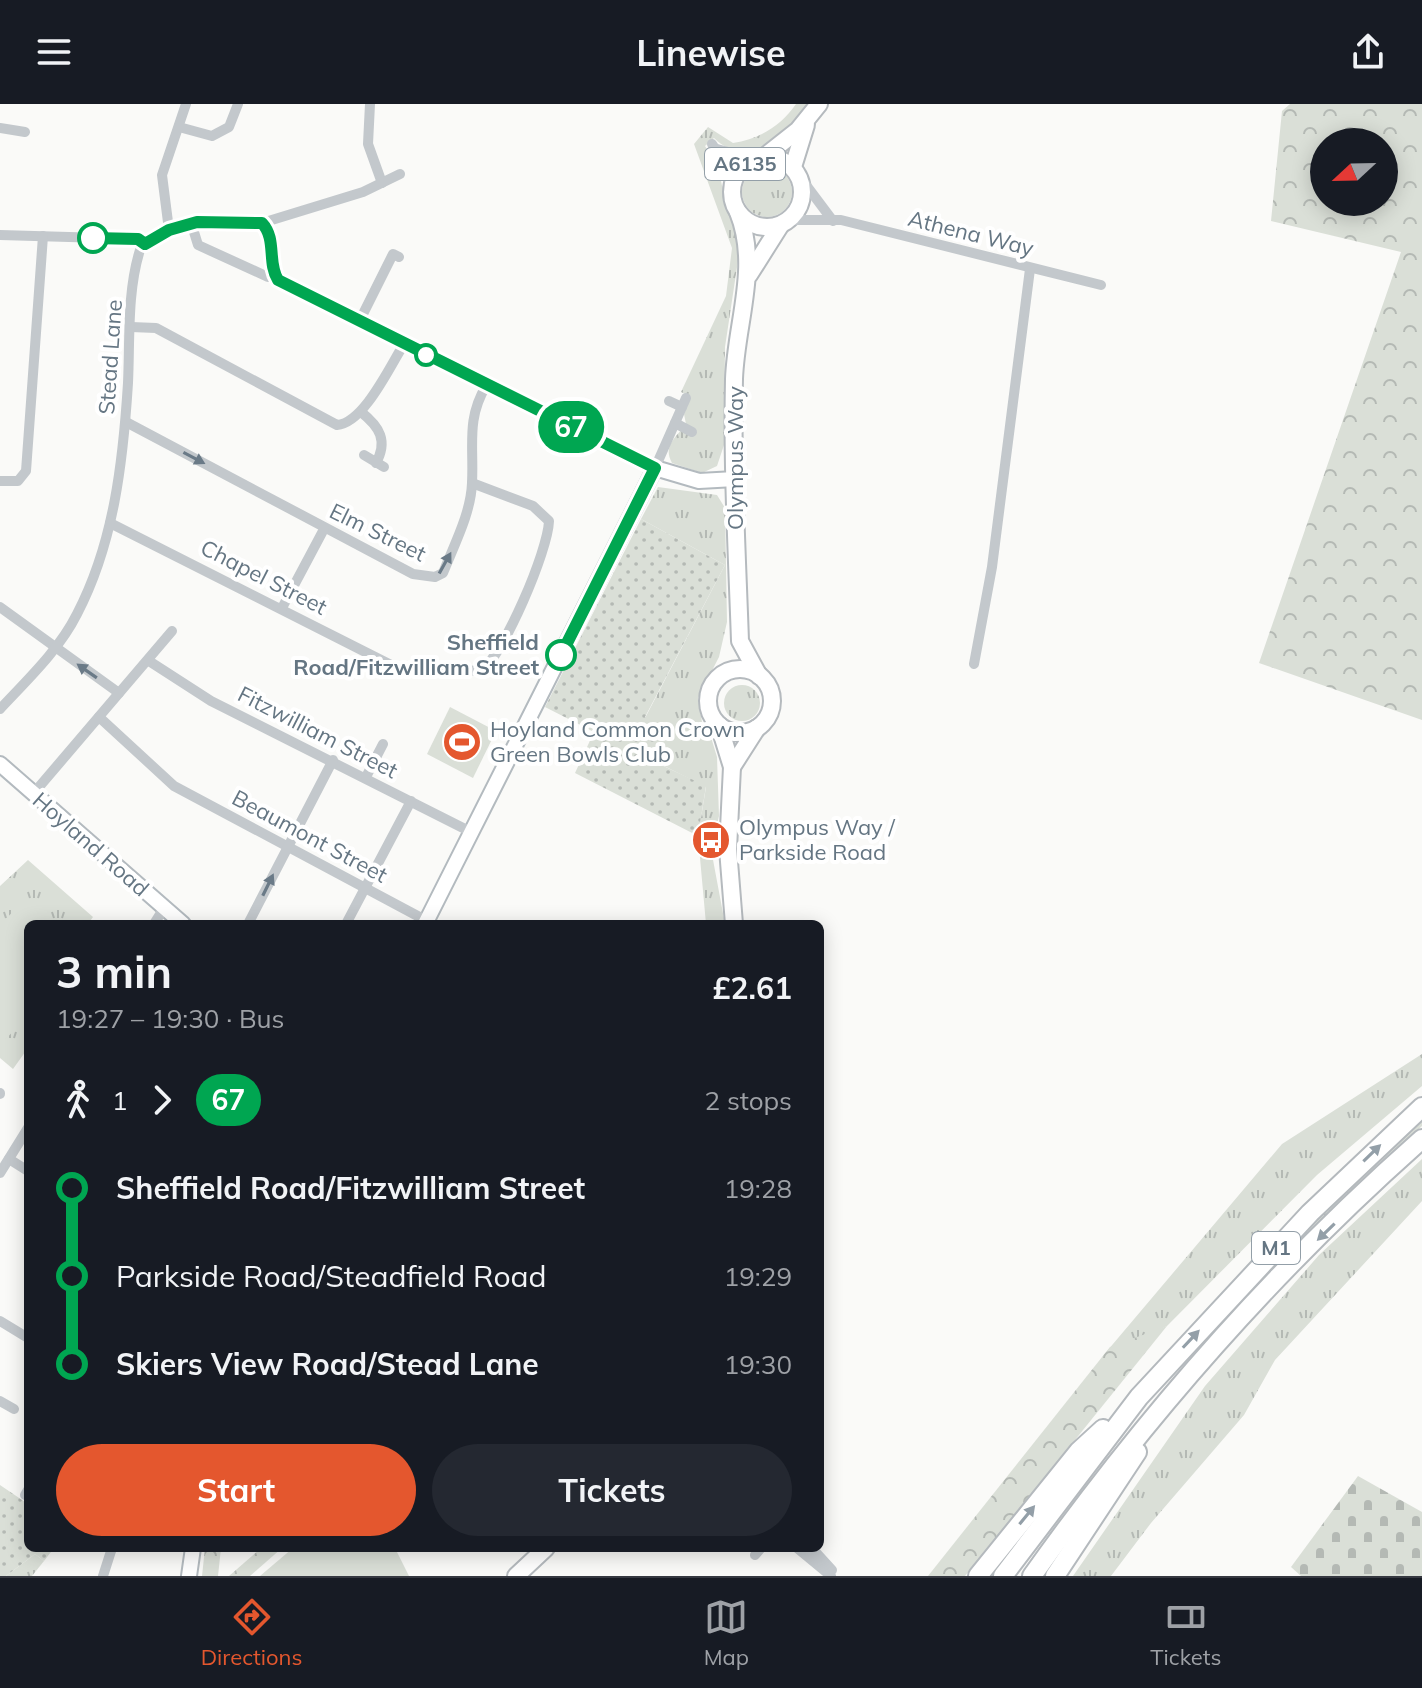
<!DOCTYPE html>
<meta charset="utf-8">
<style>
:root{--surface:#171b24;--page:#242831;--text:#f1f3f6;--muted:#9ea1a6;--line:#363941;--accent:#e4572e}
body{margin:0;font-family:Mulish,sans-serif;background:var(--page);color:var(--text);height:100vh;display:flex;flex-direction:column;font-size:30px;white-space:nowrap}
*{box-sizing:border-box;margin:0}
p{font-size:26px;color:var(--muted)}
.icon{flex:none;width:44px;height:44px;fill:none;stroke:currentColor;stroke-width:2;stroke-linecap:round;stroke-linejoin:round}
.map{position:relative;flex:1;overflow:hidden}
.panel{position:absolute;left:24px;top:816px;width:800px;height:632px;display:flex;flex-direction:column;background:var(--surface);border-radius:12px;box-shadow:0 4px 20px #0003}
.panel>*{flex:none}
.badge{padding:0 16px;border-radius:26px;font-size:28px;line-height:52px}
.needle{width:52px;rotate:248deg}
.buttons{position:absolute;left:1310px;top:24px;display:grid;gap:16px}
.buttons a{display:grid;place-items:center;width:88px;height:88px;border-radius:50%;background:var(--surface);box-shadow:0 4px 20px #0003;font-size:40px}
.map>.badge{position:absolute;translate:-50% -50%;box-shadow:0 0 0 4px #fff}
.legs{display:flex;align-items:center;gap:12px;height:88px;padding:0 32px;font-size:26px}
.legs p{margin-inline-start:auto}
.summary{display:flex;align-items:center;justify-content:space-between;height:136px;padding:0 32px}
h1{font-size:44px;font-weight:700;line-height:60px}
.cta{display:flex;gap:16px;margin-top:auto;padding:16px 32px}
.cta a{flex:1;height:92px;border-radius:48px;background:var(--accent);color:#fff;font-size:32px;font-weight:700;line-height:92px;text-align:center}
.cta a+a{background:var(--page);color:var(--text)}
ul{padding:0 32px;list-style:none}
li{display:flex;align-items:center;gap:28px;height:88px;font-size:30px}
li i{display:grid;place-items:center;width:12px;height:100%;margin:0 10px;background:currentColor}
li i::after{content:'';width:20px;height:20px;margin:-10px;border:6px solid;border-radius:50%;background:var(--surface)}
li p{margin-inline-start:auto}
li:first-child i{background:linear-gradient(#0000 50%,currentColor 0)}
li:last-child i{background:linear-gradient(currentColor 50%,#0000 0)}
header{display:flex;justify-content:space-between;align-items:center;height:104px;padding:0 32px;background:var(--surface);font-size:36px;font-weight:700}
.tabs{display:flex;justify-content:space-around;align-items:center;height:112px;border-top:2px solid var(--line);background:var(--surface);font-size:22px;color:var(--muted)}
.tabs a{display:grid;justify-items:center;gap:4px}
.tabs .on{color:var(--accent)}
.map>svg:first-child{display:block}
</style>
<header><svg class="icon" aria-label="menu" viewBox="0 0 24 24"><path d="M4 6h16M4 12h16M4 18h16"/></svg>Linewise<svg class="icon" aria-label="share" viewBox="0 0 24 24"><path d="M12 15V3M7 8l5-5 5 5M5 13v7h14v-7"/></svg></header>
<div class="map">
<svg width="1422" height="1472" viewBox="0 0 1422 1472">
<defs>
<pattern id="grass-tufts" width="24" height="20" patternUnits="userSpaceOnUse" patternTransform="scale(2)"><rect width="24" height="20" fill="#dadfd7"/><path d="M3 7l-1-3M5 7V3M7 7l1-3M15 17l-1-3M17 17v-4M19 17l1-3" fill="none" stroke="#b4b9b4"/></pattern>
<pattern id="forest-crowns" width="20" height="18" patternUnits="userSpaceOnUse" patternTransform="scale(2)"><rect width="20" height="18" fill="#dadfd7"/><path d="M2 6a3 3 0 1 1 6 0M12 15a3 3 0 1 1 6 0" fill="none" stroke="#b4b9b4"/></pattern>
<pattern id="cemetery-stones" width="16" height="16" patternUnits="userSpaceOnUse" patternTransform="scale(2)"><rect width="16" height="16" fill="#dadfd7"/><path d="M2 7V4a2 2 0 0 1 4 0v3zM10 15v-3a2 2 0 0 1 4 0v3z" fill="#b4b9b4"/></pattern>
<pattern id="garden-dots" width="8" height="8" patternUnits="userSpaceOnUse" patternTransform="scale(2)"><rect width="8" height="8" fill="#dadfd7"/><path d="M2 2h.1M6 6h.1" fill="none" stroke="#b4b9b4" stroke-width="1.8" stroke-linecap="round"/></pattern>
</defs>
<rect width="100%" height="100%" fill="#fafaf8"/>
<!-- grass -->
<g fill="url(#grass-tufts)">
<path d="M796 0H814C794 31 747 67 714 34L705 42 718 63 724 91 738 123 739 150 725 243 724 341 717 362 702 369 672 359C662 341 677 333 686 320L684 310 691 293 681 288 726 192 732 144 694 40 708 23 733 39C759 35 781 22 796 0Z"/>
<circle cx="767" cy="88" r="25"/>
<path d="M658 383 717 391 725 404 727 518 719 553 698 594 702 618 710 630 717 653 719 712 711 745 725 820H706L698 732 706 683 654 657 645 614 725 461 641 415Z"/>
<circle cx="742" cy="599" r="18"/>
<path d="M28 756 93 813 88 820H28V944L13 965 0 954V782Z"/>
<path d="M1422 950V982L1317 1071 1167 1222 1102 1253 1282 1040Z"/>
<path d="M1422 1016V1022L1301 1136 1202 1242 1218 1218 1282 1150Z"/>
<path d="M1422 1055V1097L1275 1256 1244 1311 1151 1419 1111 1472H1073L1205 1282 1319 1151Z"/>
<path d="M35 1450 44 1457 32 1472H6Z"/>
</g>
<!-- forest -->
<g fill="url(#forest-crowns)" fill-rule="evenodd">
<path d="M1290 0H1422V616L1259 559 1401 148 1271 117 1282 7ZM1384 38V98H1324V38Z"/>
<path d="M1167 1222 965 1472H928L1110 1243Z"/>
<path d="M205 1444H221L218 1472H202Z"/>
<path d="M261 1444H282L250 1472H229Z"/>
</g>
<!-- cemetery -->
<path fill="url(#cemetery-stones)" d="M1358 1372 1422 1408V1472H1301L1291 1463Z"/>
<!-- garden -->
<g fill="url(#garden-dots)">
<path d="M641 415 725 461 645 613 668 629 655 658 706 682 698 732 575 669 594 628 545 603Z"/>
<path d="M0 1381 28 1400V1444H54L44 1457 35 1450 6 1472H0Z"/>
</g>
<!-- pitch -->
<g fill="#dadfd7">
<path d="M450 603 496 627 473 674 427 650Z"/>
<path d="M27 793 55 820H28V912L0 941V821Z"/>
<path d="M293 1444H395L409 1472H260Z"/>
</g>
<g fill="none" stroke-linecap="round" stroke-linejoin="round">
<defs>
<g id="secondary">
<path d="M0 660 183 820"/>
<path d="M425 820 655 364 699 377 735 375"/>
<path d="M189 1472 193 1444"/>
</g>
<g id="primary">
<circle cx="767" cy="88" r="35"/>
<path d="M764 53 798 26 819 0"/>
<path d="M793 63 806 21"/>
<path d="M738 108C760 163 736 218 734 275 732 362 737 450 740 537L759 572"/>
<path d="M749 171 780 122"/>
<circle cx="740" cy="597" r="32"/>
<path d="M719 621 732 663 728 745 734 820"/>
<path d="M732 663 757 624"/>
<path d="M516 1472 546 1444"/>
</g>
<g id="highway">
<path d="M978 1472 1079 1347 1103 1325"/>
<path d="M1003 1472 1139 1293 1310 1109 1422 1003"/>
<path d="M1032 1472C1145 1313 1276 1164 1422 1035"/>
<path d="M1055 1472 1137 1348"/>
</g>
</defs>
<!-- secondary casing -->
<use href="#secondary" stroke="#b3babf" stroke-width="18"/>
<!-- primary casing -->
<use href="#primary" stroke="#b5babe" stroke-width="20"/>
<!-- highway casing -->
<use href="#highway" stroke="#b4b9bd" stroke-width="22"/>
<!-- street -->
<g stroke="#c3c8cc" stroke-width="10">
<path d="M370 0 368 40 382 79"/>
<path d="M179 23 212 32 229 23 238 0"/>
<path d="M0 24 25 28"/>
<path d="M712 40 722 55 732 85"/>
<path d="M717 45 755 55"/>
<path d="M800 73 833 117"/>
<path d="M790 116H841L1101 181"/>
<path d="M262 119C277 134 267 159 278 176L626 353 655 364 686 294"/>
<path d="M169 126 162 71 186 0"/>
<path d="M194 128 198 141 268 173 275 172"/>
<path d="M0 131 138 135 145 140"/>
<path d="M360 216 393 150 399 153"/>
<path d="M131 223 156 224 337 321C364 319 390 262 404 240"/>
<path d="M669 297 682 303"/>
<path d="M361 308C380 323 388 337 376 359"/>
<path d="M126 318 413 470 435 473 443 469C454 441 471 409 472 379 474 343 466 315 486 282"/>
<path d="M675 319 692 328"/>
<path d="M364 351 384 363"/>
<path d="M0 377H18L26 367 43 132"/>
<path d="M110 419 395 563 481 567C504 550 548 447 549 417L533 402 472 379"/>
<path d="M0 503 119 589"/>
<path d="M282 504 324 425"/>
<path d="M149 557 211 597 473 729"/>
<path d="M974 560 992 463 1030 165"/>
<path d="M0 605C27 576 59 546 77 510 114 439 123 358 128 279 130 236 127 187 140 146L160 130 184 121 262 119 363 88 400 70"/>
<path d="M99 613 174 682 427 817"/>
<path d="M366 673 383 640"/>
<path d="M33 690 172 527"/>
<path d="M154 820 164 804"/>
<path d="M248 820 333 656"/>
<path d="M346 820 411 697"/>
<path d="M0 990V989"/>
<path d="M9 1055 28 1067"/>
<path d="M0 1069 28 1024"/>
<path d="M0 1217 28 1234"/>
<path d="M0 1297 14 1305"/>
<path d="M25 1391 28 1386"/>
<path d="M797 1444 831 1472"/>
<path d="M812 1444 832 1466"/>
<path d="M755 1451 761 1444"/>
<path d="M103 1472 112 1444"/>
</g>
<!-- secondary -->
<use href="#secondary" stroke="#fff" stroke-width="14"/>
<!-- primary -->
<use href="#primary" stroke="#fff" stroke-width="16"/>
<!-- highway -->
<use href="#highway" stroke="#fff" stroke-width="18"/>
</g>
<!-- one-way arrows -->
<defs><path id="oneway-solid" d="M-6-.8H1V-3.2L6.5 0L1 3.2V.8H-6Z" transform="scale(2)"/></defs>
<g fill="#6a7a87">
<use href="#oneway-solid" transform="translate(194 354) rotate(28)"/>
<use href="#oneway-solid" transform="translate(445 459) rotate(-61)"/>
<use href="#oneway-solid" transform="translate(87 567) rotate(-145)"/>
<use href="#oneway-solid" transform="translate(268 781) rotate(-64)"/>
</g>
<g fill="#939fa8">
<use href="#oneway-solid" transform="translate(1372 1049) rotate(-44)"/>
<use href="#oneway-solid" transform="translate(1326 1128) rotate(136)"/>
<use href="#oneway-solid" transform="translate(1191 1235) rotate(-47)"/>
<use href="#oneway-solid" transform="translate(1027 1411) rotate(-51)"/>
</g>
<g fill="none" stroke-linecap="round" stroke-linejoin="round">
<defs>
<path id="line-1" d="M93 134 138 135 145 140 169 126 197 118 262 119C277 135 267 159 278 176L655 364 561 551"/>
</defs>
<!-- line-1 casing -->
<use href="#line-1" stroke="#fff" stroke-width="18"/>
<!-- line-1 -->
<use href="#line-1" stroke="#00a651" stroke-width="12"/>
</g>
<!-- icons -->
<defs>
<symbol id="stadium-disc" viewBox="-11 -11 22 22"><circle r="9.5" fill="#e4572e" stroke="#fff"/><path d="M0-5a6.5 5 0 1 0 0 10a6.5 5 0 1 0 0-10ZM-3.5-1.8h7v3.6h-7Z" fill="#fff"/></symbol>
<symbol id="bus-disc" viewBox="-11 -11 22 22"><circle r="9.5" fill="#e4572e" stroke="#fff"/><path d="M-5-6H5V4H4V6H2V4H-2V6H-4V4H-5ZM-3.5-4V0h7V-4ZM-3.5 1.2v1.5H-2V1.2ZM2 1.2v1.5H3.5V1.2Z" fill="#fff"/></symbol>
</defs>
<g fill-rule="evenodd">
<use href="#stadium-disc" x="440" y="616" width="44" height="44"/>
<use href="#bus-disc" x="689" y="714" width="44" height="44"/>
</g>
<!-- markers -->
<g fill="#fff" stroke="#00a651" stroke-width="4">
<circle cx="93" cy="134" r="14"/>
<circle cx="426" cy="251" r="10"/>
<circle cx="561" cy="551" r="14"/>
</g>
<g text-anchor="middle" stroke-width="8" stroke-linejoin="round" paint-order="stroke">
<!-- shield labels -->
<g fill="#fff" stroke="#939fa8" stroke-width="2">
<rect x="705" y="44" width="80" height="32" rx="6"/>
<rect x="1252" y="1128" width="48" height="32" rx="6"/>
</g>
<g font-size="20" font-weight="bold" fill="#657683">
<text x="745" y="67">A6135</text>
<text x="1276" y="1151">M1</text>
</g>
<!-- street labels -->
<g font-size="22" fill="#657683" stroke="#fff">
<text transform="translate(971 129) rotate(14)" y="8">Athena Way</text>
<text transform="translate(110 253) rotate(-86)" y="8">Stead Lane</text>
<text transform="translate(735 354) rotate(-90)" y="8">Olympus Way</text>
<text transform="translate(378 428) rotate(26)" y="8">Elm Street</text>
<text transform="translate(264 473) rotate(27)" y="8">Chapel Street</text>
<text transform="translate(318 628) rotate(27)" y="8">Fitzwilliam Street</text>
<text transform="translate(310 732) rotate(28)" y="8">Beaumont Street</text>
<text transform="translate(91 740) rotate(41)" y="8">Hoyland Road</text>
</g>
<!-- stop labels -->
<g font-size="22" font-weight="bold" fill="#657683" stroke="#fff" text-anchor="end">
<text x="539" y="546">Sheffield<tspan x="539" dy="25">Road/Fitzwilliam Street</tspan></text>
</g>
<!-- poi labels -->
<g font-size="22" fill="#657683" stroke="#fff" text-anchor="start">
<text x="490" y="633">Hoyland Common Crown<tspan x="490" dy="25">Green Bowls Club</tspan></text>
<text x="739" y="731">Olympus Way /<tspan x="739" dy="25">Parkside Road</tspan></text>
</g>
</g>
</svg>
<div class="buttons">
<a><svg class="needle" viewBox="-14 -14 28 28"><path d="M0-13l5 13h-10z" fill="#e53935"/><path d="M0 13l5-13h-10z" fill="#9ea1a6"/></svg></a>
</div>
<b class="badge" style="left:571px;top:323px;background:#00a651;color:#fff">67</b>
<section class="panel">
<div class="summary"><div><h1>3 min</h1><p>19:27 – 19:30 · Bus</p></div><b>£2.61</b></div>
<div class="legs"><svg class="icon" aria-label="walk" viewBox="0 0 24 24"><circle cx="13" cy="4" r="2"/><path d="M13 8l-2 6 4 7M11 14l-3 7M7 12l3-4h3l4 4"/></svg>1<svg class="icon" aria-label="forward" viewBox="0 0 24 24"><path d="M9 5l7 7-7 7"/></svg><b class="badge" style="background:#00a651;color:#fff">67</b><p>2 stops</p></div>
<ul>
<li><i style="color:#00a651"></i><b>Sheffield Road/Fitzwilliam Street</b><p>19:28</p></li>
<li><i style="color:#00a651"></i><span>Parkside Road/Steadfield Road</span><p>19:29</p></li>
<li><i style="color:#00a651"></i><b>Skiers View Road/Stead Lane</b><p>19:30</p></li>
</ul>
<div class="cta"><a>Start</a><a>Tickets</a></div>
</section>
</div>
<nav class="tabs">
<a class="on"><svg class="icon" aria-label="directions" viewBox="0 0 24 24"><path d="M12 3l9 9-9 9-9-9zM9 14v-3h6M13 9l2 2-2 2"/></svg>Directions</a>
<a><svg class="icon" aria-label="map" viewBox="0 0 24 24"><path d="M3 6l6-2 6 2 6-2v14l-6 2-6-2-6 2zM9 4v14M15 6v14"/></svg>Map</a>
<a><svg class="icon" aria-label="tickets" viewBox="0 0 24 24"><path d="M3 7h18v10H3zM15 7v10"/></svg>Tickets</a>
</nav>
